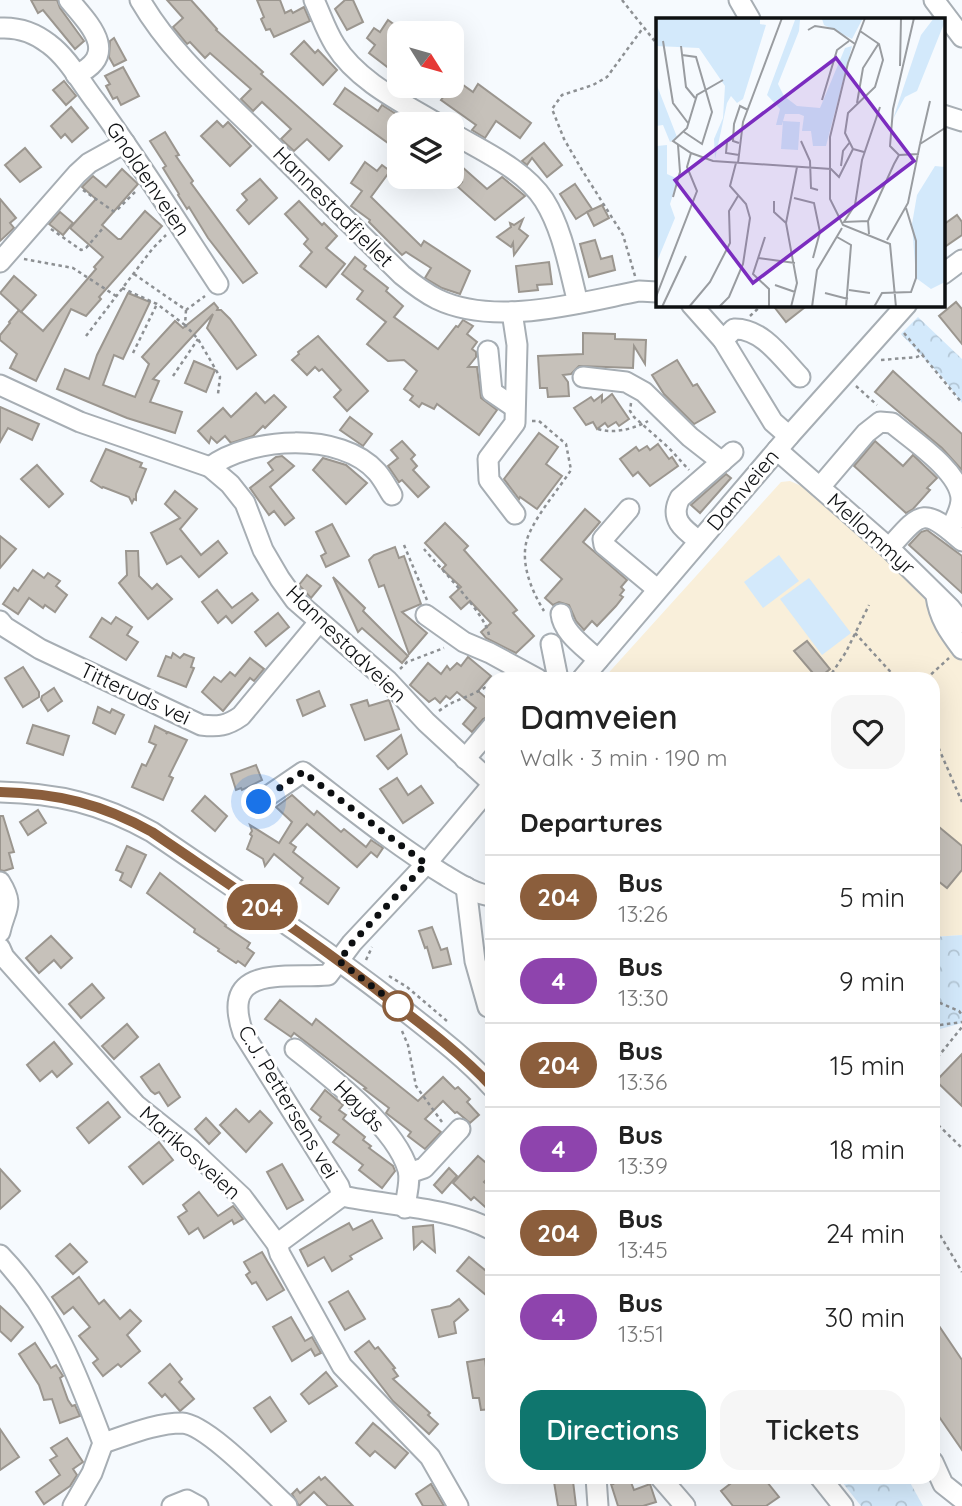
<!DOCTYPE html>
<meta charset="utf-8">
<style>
:root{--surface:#fff;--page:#f6f6f6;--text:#222;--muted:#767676;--line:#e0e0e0;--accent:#0f766e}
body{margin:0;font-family:Quicksand,sans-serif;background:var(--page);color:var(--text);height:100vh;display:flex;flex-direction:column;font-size:26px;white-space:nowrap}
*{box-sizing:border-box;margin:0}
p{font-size:23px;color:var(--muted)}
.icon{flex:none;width:38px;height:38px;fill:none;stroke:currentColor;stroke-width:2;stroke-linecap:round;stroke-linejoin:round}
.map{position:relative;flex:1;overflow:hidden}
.side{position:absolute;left:485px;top:672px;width:455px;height:812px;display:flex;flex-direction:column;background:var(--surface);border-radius:21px;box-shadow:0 7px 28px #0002}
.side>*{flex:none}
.badge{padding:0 14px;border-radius:23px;font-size:24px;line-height:46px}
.needle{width:46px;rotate:127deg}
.buttons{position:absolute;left:387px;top:21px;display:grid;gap:14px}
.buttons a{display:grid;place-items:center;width:77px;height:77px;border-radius:14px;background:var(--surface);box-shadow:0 7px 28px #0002;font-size:35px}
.you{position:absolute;width:35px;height:35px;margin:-18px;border:5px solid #fff;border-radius:50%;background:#1a73e8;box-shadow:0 0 0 10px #1a73e833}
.map>.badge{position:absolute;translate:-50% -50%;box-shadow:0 0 0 4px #fff}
h2{padding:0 35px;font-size:26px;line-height:63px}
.round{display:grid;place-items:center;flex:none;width:74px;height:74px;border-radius:21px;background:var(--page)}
.headline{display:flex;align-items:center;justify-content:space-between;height:119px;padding:0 35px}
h1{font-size:33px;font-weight:600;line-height:52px}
.action{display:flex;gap:14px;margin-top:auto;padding:14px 35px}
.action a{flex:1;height:80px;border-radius:21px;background:var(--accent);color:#fff;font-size:28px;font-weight:600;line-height:80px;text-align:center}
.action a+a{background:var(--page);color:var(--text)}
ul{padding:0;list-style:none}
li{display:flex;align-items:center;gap:21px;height:84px;padding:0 35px;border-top:2px solid var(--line)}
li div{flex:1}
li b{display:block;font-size:26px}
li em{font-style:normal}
li .badge{min-width:77px;font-weight:700;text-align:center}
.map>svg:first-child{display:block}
</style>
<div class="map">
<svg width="962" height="1506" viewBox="0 0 962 1506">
<defs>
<pattern id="forest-crowns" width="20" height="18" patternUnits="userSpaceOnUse" patternTransform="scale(1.75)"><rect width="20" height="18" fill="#d3e9fb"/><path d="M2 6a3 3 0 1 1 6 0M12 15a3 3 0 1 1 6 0" fill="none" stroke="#b4c7d6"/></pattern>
</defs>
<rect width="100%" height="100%" fill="#f6fafe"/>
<!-- education -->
<path fill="#f9efda" d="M790 481 835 501 962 623V935L933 937V679H603L781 482Z"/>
<!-- forest -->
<g fill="url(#forest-crowns)">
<path d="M918 317 962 359V403L943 378 901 334Z"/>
<path d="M962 935V1023L933 1031V937Z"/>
<path d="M838 1477H907L923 1506H861Z"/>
</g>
<!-- park -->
<g fill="#d3e9fb">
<path d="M779 555 799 581 763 608 744 582Z"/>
<path d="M809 578 851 633 822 655 780 599Z"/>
</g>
<!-- building -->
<g fill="#c6c1ba" stroke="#9b968f" stroke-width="2">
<path d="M31 0H57L60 8 84 41 75 49 43 10 38 13Z"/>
<path d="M167 0H191L217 29 216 30 263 72 261 74 342 146 329 160 307 139 294 151 281 139 291 129 262 102 253 111 241 99 251 89 210 53 205 58 190 42 187 44 173 27 183 18Z"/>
<path d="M257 0H280L285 13 291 10 293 13 304 7 310 21 274 37 270 29 266 30 261 19 264 17Z"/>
<path d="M345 0H353L363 22 347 30 335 9Z"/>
<path d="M388 20 399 28V76L369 53 375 45 367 38 374 28 380 32Z"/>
<path d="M114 38 126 60 114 66 109 57 110 41Z"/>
<path d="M304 41 315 53 318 50 337 70 323 85 291 54Z"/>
<path d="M123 67 139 96 121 105 117 97 113 99 106 86 110 84 105 76Z"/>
<path d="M452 77 473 92 478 84 531 123 520 138 496 121 485 138 472 130 476 125 441 100 452 86Z"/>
<path d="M64 81 76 96 66 105 53 90Z"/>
<path d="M345 88 378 111 382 105 396 114 390 123 399 129V151L334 104Z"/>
<path d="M71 107 88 128 72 142 65 134 61 138 51 126Z"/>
<path d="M217 121 223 127 228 122 251 146 230 166 201 136Z"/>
<path d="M165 132 179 155 176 156 193 181 191 183 257 273 243 283 208 238 189 207 187 209 178 195 179 194 163 168 166 166 150 141Z"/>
<path d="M544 143 562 165 547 177 532 158 527 165 522 161Z"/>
<path d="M25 148 41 167 20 182 5 165Z"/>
<path d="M452 158 487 189 502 177 525 196 495 220 458 187 462 182 452 176Z"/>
<path d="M365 162 377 171 382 165 390 171 371 197 421 246 424 241 470 271 460 294 442 288 425 278 431 268 406 252 402 255 369 222 370 220 351 206 362 191 351 183Z"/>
<path d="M122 169 138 184 102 225 118 239H121L145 211 162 226 99 297 101 299 86 316 71 309 36 381 10 368 17 354 0 340V335L10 323 9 322 19 310 43 331 96 269 94 267 103 257 70 228 96 199 82 187 93 176 106 187Z"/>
<path d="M260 179 277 198 249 224 237 210 247 200 242 194Z"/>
<path d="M575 184 592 209 576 219 560 194Z"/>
<path d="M0 199 16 218 10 223 14 228 0 241Z"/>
<path d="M299 201 322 225 324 223 337 236 326 248 345 264 326 287 300 266 312 252 304 244 308 239 285 214Z"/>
<path d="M602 205 609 218 594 226 587 212Z"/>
<path d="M60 212 73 223 63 235 49 224Z"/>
<path d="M957 215 962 222V235L943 248V225Z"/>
<path d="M523 219 519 229 528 236 514 255 513 243 511 247 497 237 511 227 510 223 514 225Z"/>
<path d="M595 240 601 259 612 256 615 270 589 277 580 244Z"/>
<path d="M355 257 366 266 364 269 388 288 386 291 403 306 394 317 438 349 456 326 458 327 463 320 473 326 467 334 477 342 472 349 476 352V357L468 367H477L481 398 497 410 479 435 437 404 434 409 422 403 419 407 410 400 413 396 404 389 417 371 404 360 388 361 367 344 386 322 357 299 363 291 342 274Z"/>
<path d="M549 262 552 284 537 285 538 290 519 292 516 266Z"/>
<path d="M14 276 36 295 21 312 0 293Z"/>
<path d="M128 293 150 302 123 359 114 355 103 385 135 397 149 364 142 357 175 321 183 328 214 303 218 308 217 310H221L230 319 256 355 237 369 207 328 213 314 153 379 159 381 150 402 182 412 175 433 127 418 57 389 65 369 89 379 97 355Z"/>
<path d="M956 302 962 309V344L939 316Z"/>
<path d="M772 304H809L786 322Z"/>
<path d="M583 333 615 334V339L646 340 645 364 634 346 633 368 579 366 571 374 563 375 568 382 569 396 548 397 547 388H540L538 356 583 354Z"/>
<path d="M318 336 368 391 347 411 334 397 341 390 322 369 319 371 315 367 307 375 292 360 299 354 298 352Z"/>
<path d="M677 360 693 386 697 384 715 412 694 424 664 394 652 375Z"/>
<path d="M194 361 215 370 206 392 185 383Z"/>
<path d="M893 371 962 434V470L942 448 875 392Z"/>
<path d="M256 393 265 403 274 395 286 407 265 428 263 426 253 436 231 443 225 436 217 443 211 437 209 443 198 431 223 408 231 417Z"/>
<path d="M612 394 629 419 619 426 616 422 608 427 605 423 597 429 593 422 586 425 574 408 591 397 594 401 602 395V402Z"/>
<path d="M0 407 39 424 32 440 8 428 0 442Z"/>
<path d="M350 417 372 434 363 446 340 430Z"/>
<path d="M539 433 558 447 546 464 562 476 537 509 520 497 519 499 504 479Z"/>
<path d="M402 441 415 455 411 459 417 466 413 470 429 487 418 497 402 480 399 482 388 466 398 458 391 450Z"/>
<path d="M875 441 903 466 913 455 937 478 927 488 930 490 913 509 906 513 854 466Z"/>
<path d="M658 444 669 459 672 457 678 466 650 486 638 472 633 476 620 459 636 447 639 451 647 446 650 450Z"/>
<path d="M106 449 142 463 140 467 146 469 136 494V500L134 499 132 503 129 497 103 487 102 488 91 481Z"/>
<path d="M282 456 294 466 270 487 294 518 285 525 274 511 269 515 250 488 273 470 268 463 276 457Z"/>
<path d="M323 458 346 465 367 483 346 504 313 470Z"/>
<path d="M37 465 63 494 49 507 21 479Z"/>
<path d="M726 474 731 478 700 513 691 505Z"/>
<path d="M175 491 197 509 180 529 201 555 218 541 227 553 199 577 181 556 167 564 151 533 180 518 165 504Z"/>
<path d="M585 509 600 522 583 542 627 580 621 587 624 590 620 595 623 597 616 606 597 626 592 621 584 630 576 621 569 605 559 602 553 605 545 598 562 579 541 560Z"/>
<path d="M445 523 468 546 464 550 517 610 513 613 534 636 516 653 486 638 481 632 491 623 470 601 461 609 450 597 461 587 442 569 446 565 425 543Z"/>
<path d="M332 524 349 556 326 567 321 556 326 553 316 532Z"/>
<path d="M927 530 962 556V593L909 545 921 532Z"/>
<path d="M0 536 16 549 0 568Z"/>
<path d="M395 547 399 558 404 556 421 604 402 612 427 633 409 654 384 585 379 587 369 560 374 555Z"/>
<path d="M126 551H138L139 576 152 589 157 584 172 599 148 619 119 583 127 575Z"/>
<path d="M33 570 44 578 48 573 60 581 56 586 67 595 55 612 45 605 43 608 29 598 18 614 3 604 14 588 18 591Z"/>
<path d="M307 575 321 586 311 598 299 585Z"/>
<path d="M333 577 365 608 363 611 408 656 402 663 362 628 358 632Z"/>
<path d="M217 590 232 608 252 593 258 600 232 623 226 616 218 623 202 602Z"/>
<path d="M278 613 289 627 266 646 255 632Z"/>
<path d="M116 617 132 627 127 635 138 642 126 660 90 637 102 618 111 624Z"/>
<path d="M807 641 830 669 818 679 794 651Z"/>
<path d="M173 653 180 658 184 654 194 658 191 667 194 668 186 687 158 676 166 656 171 658Z"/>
<path d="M468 657 491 676 478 691 492 703V715L483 719 472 732 463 724 476 708 457 692 450 699 446 696 440 703 435 698 429 702 410 685 428 663 441 674 447 666 450 670 457 663 461 666Z"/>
<path d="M250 658 264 669 254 681 250 678 223 711 202 692 214 677 221 682 230 672 235 676Z"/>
<path d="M23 667 39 692V697L23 707 5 678Z"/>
<path d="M54 688 62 701 48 711 41 700 42 696Z"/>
<path d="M319 691 325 706 303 716 297 700Z"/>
<path d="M367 700 369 706 389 700 399 729 365 740 351 705Z"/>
<path d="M98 707 110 713 112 709 124 715 115 734 93 723Z"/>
<path d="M33 725 69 736 63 755 27 743Z"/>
<path d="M155 726 167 732 166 734 168 732 187 740 169 776 173 778 163 800 132 787 142 764 146 766 156 745 149 742Z"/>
<path d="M401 735 407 754 388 769 377 756Z"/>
<path d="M256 765 262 780 242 790 241 788 236 790 231 774Z"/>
<path d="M397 778 408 795 421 786 433 803 403 823 380 789Z"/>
<path d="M292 795 314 815 317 811 341 832 344 829 366 847 371 840 383 848 377 857 371 852 357 867 307 824 290 843 296 847 293 852 339 888 328 904 300 883 303 878 274 854 265 866 263 859 247 849 252 836 250 834 252 831 250 825 279 843 292 822 276 807Z"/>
<path d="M205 796 227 816 215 831 192 811Z"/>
<path d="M38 810 46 823 28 835 20 822Z"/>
<path d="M0 816H3L14 852 9 853 13 868 4 871 0 870Z"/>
<path d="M933 822 962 846V870L947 888 933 877Z"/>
<path d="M127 846 146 855 131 887 120 880 123 873 116 870Z"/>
<path d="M160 873 226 925 225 926 250 943 247 948 254 953 245 966 238 961 236 963 218 951 219 949 194 932 195 929 147 893Z"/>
<path d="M432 927 441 950 447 948 451 964 433 968 427 947 425 948 419 931Z"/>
<path d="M51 936 72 958 61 968 54 960 39 973 26 958Z"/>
<path d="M92 984 104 998 81 1018 69 1004Z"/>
<path d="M280 1000 312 1025 316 1019 418 1101 443 1077 455 1089 458 1087 470 1099 467 1102 479 1115 470 1123 457 1112 455 1113 443 1101 425 1119 441 1132 425 1149 408 1136 411 1132 386 1113 389 1108 364 1089 366 1088 294 1033 291 1037 265 1019Z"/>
<path d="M127 1024 138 1037 114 1059 102 1046Z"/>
<path d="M54 1042 72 1064 57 1077 52 1071 40 1081 27 1065Z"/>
<path d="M962 1054V1106L936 1081Z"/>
<path d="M159 1064 180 1097 168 1106 159 1092 155 1094 151 1091 141 1077Z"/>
<path d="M325 1090 343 1105 339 1110 346 1115 343 1119 365 1137 363 1140 371 1146 369 1148 393 1166 395 1171 382 1188 359 1170 363 1165 333 1142 339 1135 319 1120 321 1117 311 1109Z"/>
<path d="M108 1102 120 1117 89 1143 77 1128Z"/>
<path d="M236 1109 249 1122 260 1111 272 1123 246 1152 220 1125Z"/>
<path d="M206 1118 220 1133 209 1144 195 1129Z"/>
<path d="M159 1142 173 1160 143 1184 129 1167Z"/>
<path d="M478 1156 492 1168V1174L484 1182 492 1189V1213L474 1197 471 1200 453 1183Z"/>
<path d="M282 1164 303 1200 287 1209 267 1172Z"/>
<path d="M449 1168 457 1176 442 1193 434 1185Z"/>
<path d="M0 1169 20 1191 0 1209Z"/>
<path d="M199 1192 218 1216 233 1206 243 1219 234 1224 232 1220 204 1238 198 1228 189 1234 178 1217 187 1211 183 1205Z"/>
<path d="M372 1220 382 1238 350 1256 352 1259 332 1271 324 1257 308 1266 300 1250 349 1223 353 1230Z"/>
<path d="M433 1225 435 1252 422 1241 414 1249 413 1227Z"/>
<path d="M70 1244 87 1262 73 1274 56 1256Z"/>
<path d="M262 1252 284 1290 267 1300 256 1282 252 1284 246 1275 250 1272 244 1262Z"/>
<path d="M469 1257 485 1270 492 1262V1300L457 1271Z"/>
<path d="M79 1277 99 1304 104 1300 120 1319 130 1310 141 1321 127 1335 140 1351 121 1367 118 1364 103 1376 93 1363 98 1359 79 1336 90 1327 73 1307 64 1314 52 1297Z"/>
<path d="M348 1291 365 1319 345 1330 329 1302Z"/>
<path d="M459 1299 468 1310 454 1322 456 1333 439 1337 432 1310 450 1306Z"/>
<path d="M0 1306 23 1327 11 1341 0 1331Z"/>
<path d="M291 1317 305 1341 312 1337 321 1353 315 1356 311 1349 292 1361 273 1327Z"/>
<path d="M933 1317 962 1360V1450L933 1408Z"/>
<path d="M369 1341 375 1349 378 1347 395 1368 393 1369 398 1376 393 1379 430 1413 428 1415 438 1424 429 1434 393 1401 355 1352Z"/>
<path d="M35 1343 51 1368 56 1365 63 1376 60 1378 68 1400 72 1406 75 1405 80 1416 60 1423 52 1399 44 1400 39 1385 19 1354Z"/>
<path d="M485 1359 487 1376H492V1409L481 1410 479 1398H473L467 1362Z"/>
<path d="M170 1364 182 1379 179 1382 194 1399 180 1411 165 1394 162 1397 149 1383Z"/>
<path d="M326 1372 337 1386 309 1404 301 1394Z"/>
<path d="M270 1397 286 1421 271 1432 254 1408Z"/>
<path d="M373 1423 408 1453 395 1468 375 1451 370 1456 356 1443Z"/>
<path d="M0 1429 19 1457 0 1470Z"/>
<path d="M67 1438 83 1462 73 1469 77 1475 70 1486 44 1504 36 1492 60 1475 50 1460 57 1456 51 1448Z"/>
<path d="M319 1477 321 1480 325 1477 353 1506H328L314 1492 299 1506 292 1494 297 1489 300 1493Z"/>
<path d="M610 1477H629L634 1490 650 1484 656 1502 643 1506H618L611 1484H613Z"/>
<path d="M739 1477H763L779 1497 766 1506H733L721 1491Z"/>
<path d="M573 1481 576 1506H558L554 1482Z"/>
<path d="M431 1484 444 1506H423L416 1494Z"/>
</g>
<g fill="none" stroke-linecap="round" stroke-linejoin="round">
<defs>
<g id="minor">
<path d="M69 0C90 25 120 54 76 75"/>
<path d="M140 0C169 50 212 88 253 128 302 177 352 226 402 275 413 284 425 293 437 299 495 327 578 303 639 291L657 292"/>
<path d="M314 0C321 15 326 31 335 45 357 81 403 103 438 124"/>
<path d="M739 0 750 19"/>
<path d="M934 0 962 37"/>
<path d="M0 28C19 27 34 32 49 44 69 59 81 83 96 102 139 161 178 223 218 284"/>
<path d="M943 115 962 121"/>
<path d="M452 133C482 151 524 169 544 200 563 230 569 269 578 303"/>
<path d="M0 262 77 174 89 163 125 143"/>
<path d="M943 274 962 260"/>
<path d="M691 304 723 340 773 422 789 436"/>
<path d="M512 312 517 345 515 423 488 459 489 480 515 514"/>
<path d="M723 340 734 329C762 328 782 358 800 377"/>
<path d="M488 351 492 392 514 407"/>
<path d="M583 377 626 382 644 392 690 437 722 462"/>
<path d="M0 385 80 422 210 467 230 484 245 503 263 550 280 579 295 600 388 681 426 722 492 783"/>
<path d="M777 450 889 548 950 608 962 623"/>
<path d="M210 467C250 437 341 431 377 472 383 479 387 487 392 495"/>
<path d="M820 487 866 433 880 422 892 423C912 440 960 471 961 499 961 510 954 521 950 530"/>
<path d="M629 509 603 539 604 545 657 589"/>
<path d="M699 541C683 529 669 519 680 498L733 452"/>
<path d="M889 548C921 512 923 506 962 541"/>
<path d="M936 596C939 618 949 632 962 649"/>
<path d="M561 614C563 633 585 647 598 660"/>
<path d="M426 615 464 642 490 653 538 679"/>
<path d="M0 621 5 627 40 649 201 725C218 727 227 726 241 716L319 622"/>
<path d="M551 644 558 679"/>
<path d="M582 679 789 436 907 304"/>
<path d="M465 759 492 727"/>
<path d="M0 792C57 793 102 804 152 832 232 887 314 941 391 1000 426 1028 462 1054 492 1087"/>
<path d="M259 802 303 772C349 807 394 844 443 874 458 883 474 894 492 896"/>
<path d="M0 882C15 906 5 908 0 932"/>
<path d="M466 887 475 961 488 1007"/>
<path d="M0 948 4 957 136 1105 191 1149 242 1197 277 1244 280 1254 342 1366 430 1457 458 1506"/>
<path d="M295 1049C329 1076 396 1127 408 1170 411 1181 406 1196 405 1208"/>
<path d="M409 1173 424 1168 460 1129"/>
<path d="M342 1196C389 1206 450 1207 492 1230"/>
<path d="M277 1244 342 1196 339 1186 243 1033C219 963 286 979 328 975L352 943 426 864 492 785"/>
<path d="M0 1255C53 1310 77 1373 103 1443L92 1473 73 1506"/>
<path d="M103 1443C128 1435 156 1423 182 1423 207 1424 266 1487 287 1506"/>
<path d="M933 1462 943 1484 962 1499"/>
<path d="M596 1477 598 1506"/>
<path d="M660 1477 685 1506"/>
<path d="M820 1477 843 1506"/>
<path d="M172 1506 187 1500 198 1506"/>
</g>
</defs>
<!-- minor casing -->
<use href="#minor" stroke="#a7aeb4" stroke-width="23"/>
<!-- path -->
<g stroke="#8d9093" stroke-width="2.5" stroke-dasharray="3.5 3.5" stroke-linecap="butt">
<path d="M622 0 657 44"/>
<path d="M83 190 113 211H116L135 192"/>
<path d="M51 229 81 250 86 248 104 227"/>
<path d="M24 259 73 268 116 296"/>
<path d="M134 274 186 310 205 296"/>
<path d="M635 276 623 235 582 170 564 139 552 109 562 95 593 85 607 77 643 28"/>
<path d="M122 288 157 304 185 325"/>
<path d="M186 310 185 325 198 339 220 377 218 394"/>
<path d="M750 316 763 304"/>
<path d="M904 333 962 403"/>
<path d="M86 336 153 248 166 235"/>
<path d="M133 353 157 304"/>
<path d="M881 360 917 357 923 354"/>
<path d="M173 376 198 339"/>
<path d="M856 386 877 405"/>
<path d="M631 403 630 411 634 417 669 448 689 470"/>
<path d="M532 421H539L566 444 571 470C558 490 538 513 529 534 518 559 531 590 544 611"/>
<path d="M598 429C613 434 634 429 648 421"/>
<path d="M404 545 427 600"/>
<path d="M424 549C440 568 485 613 489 635"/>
<path d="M855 633 897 679"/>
<path d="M400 669 407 662 444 648"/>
<path d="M828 679 846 652 869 605"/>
<path d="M926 679 949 658"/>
<path d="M439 711C455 698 477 696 492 682"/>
<path d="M933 735 962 802"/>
<path d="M366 960 372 947"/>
<path d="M389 976 407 987 447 1021"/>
<path d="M933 1000 959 1011 962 1015"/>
<path d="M933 1026 962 1022"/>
<path d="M402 1031 408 1045 416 1086 442 1122"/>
<path d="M933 1063 962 1027"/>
<path d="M933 1120 962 1148"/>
<path d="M933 1223 962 1272"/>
</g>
<!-- minor -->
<use href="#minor" stroke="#fff" stroke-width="19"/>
</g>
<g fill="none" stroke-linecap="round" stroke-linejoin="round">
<defs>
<path id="line" d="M0 792C57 793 102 804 152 832 234 888 317 942 395 1004 429 1030 462 1055 492 1087"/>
</defs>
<!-- line casing -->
<use href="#line" stroke="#fff" stroke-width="16"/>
<!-- line -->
<use href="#line" stroke="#8b5e3c" stroke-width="10"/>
<!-- walk -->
<path stroke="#0e1012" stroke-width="7" stroke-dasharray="0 12.6" d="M259 802 303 772 426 864 352 943 339 961 398 1006"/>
</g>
<!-- markers -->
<circle fill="#fff" stroke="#8b5e3c" stroke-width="3.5" cx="398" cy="1006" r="14"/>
<g text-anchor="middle" stroke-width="6" stroke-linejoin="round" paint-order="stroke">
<!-- street labels -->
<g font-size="21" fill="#0e1012" stroke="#fff">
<text transform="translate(148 179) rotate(56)" y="7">Gnoldenveien</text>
<text transform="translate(333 207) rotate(45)" y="7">Hannestadfjellet</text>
<text transform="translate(743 490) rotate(-50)" y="7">Damveien</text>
<text transform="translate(871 534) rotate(42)" y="7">Mellommyr</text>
<text transform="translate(346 644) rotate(44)" y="7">Hannestadveien</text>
<text transform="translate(135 694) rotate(25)" y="7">Titteruds vei</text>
<text transform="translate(288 1102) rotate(59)" y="7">C.J. Pettersens vei</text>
<text transform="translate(359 1106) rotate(46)" y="7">Høyås</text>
<text transform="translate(190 1153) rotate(42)" y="7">Marikosveien</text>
</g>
</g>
<!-- overview -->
<g transform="translate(656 18)">
<rect width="289" height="289" fill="#f6fafe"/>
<path d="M0 0H104V6L110 7 87 81 81 85 75 78 71 85 59 141 58 121 67 100 69 68 43 30 0 28ZM207 0 196 21 168 7 166 1ZM278 0 289 3 261 73 249 79 237 101 265 17ZM139 2H144L143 13 122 66 128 78 141 88 164 90 189 30 196 28 170 128H157L155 113H146L148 98 143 96H129L126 107H120L124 91 111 77ZM0 65 21 119 14 124 7 107 0 108ZM0 123 1 128 11 127V156L22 161 14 186 19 200 0 246ZM279 148 289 149V264L275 271 260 260 256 206 261 177Z" fill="#d3e9fb"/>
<path d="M127 103 144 104 142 132 125 131Z" fill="#d3e9fb"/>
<path fill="none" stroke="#999ca0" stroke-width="2" d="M209 0 192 45 174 119V181L187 207 234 226 240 289M152 12 159 8 178 11 199 26M7 23 17 85 32 105M25 28 30 69 39 80M26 37 40 39 56 94 46 126 28 114M244 48 245 0M67 62 41 77 31 110 17 123 35 135 57 143 175 151 183 159 197 131 208 134M166 82 181 32 193 23M201 85 207 50 223 25M77 120 71 124 70 135 83 137M145 123 154 143 155 170 162 172M83 125 77 123 78 106 84 88 92 92M264 126 274 83M197 131 189 115 192 95 219 69 227 42 223 26 204 13M243 137 234 128 237 91 258 0M82 145 87 104 126 0M185 148 187 133 194 124M17 179 24 154 22 127M138 180 158 185 164 214 157 240M118 183V194L130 205M212 203 188 204 199 187 206 142 224 89M213 216 212 203 238 146 243 137 263 136M109 219 97 256 113 271V289M181 219 195 227 190 289M231 222 252 185 264 126 289 110M102 240 139 245M119 267 139 274M193 272 214 275M169 275 192 281M0 279 41 173 31 149 35 135M6 289 30 238M33 289 54 264 74 225 73 193 82 178M63 289 73 279 87 246 94 200 90 186 74 168 80 145M135 289 141 265 130 205 141 149M156 289 161 252 186 210M218 289 226 275 255 274 260 260V223L250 190"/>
<path fill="#7b2cbf" fill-opacity="0.15" stroke="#7b2cbf" stroke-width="3.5" d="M180 40 258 143 97 265 19 162Z"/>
<rect width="289" height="289" fill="none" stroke="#0e1012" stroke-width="3.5"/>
</g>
</svg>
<div class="buttons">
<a><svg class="needle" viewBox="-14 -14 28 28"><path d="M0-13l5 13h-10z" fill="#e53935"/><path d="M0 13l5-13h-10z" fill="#767676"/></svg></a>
<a><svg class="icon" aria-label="layers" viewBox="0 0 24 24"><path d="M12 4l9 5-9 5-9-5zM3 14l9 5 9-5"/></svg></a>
</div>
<div class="you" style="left:259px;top:802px"></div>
<b class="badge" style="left:262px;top:907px;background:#8b5e3c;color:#fff">204</b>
<section class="side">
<div class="headline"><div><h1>Damveien</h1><p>Walk · 3 min · 190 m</p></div><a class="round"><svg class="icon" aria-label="heart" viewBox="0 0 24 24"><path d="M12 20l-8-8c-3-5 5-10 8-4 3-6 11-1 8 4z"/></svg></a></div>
<h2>Departures</h2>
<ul>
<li><span class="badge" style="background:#8b5e3c;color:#fff">204</span><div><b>Bus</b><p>13:26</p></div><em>5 min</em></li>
<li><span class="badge" style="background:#8e44ad;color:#fff">4</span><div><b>Bus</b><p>13:30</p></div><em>9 min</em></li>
<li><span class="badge" style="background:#8b5e3c;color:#fff">204</span><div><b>Bus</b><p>13:36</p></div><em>15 min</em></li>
<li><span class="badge" style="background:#8e44ad;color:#fff">4</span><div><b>Bus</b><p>13:39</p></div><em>18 min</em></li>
<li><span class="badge" style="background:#8b5e3c;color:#fff">204</span><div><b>Bus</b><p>13:45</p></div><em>24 min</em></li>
<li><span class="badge" style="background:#8e44ad;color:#fff">4</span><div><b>Bus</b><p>13:51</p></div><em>30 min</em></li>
</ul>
<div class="action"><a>Directions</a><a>Tickets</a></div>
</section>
</div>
